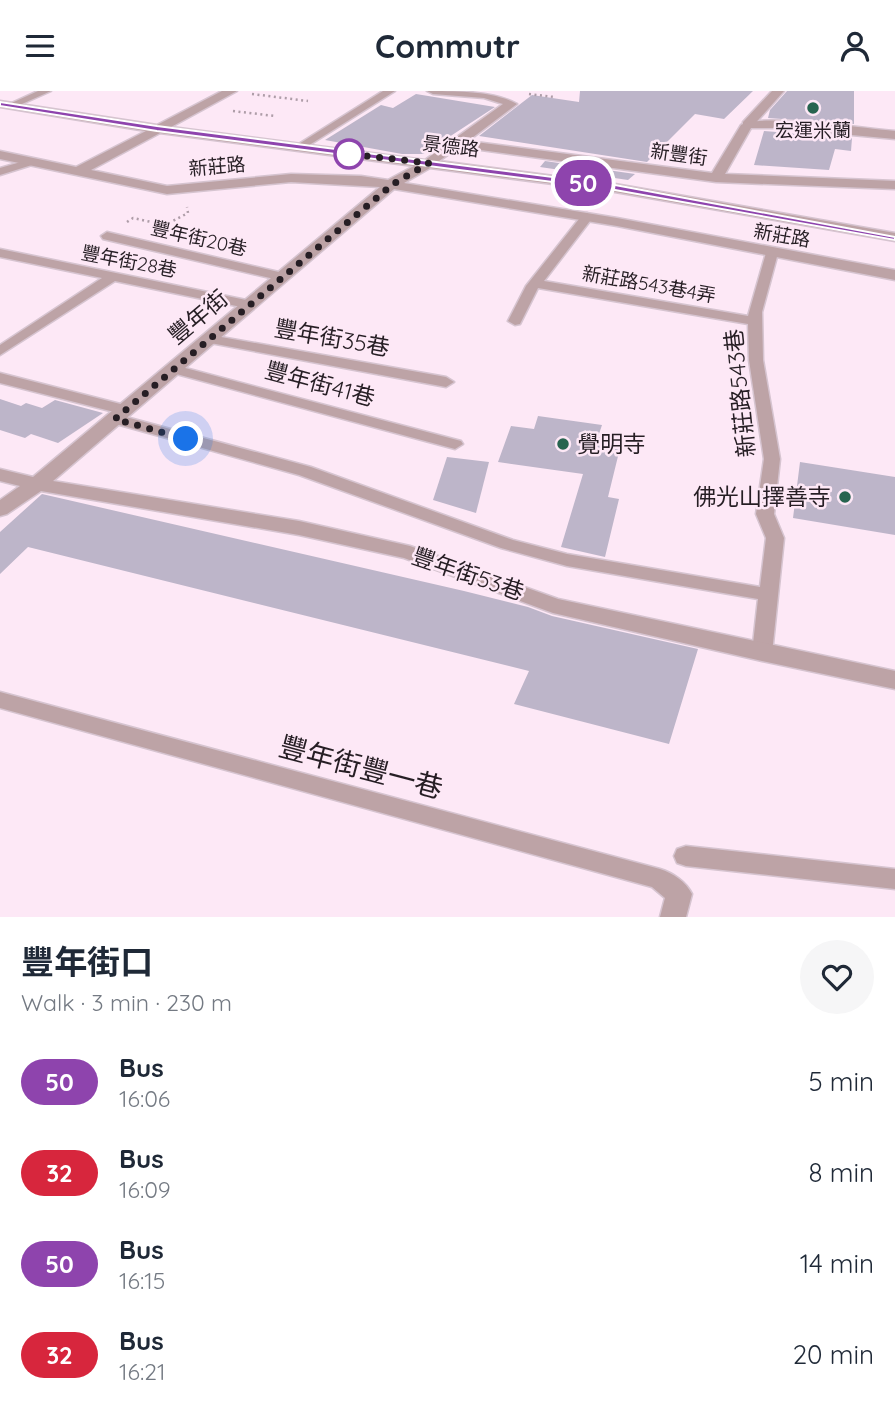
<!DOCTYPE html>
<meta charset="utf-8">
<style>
:root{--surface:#fff;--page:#f6f6f7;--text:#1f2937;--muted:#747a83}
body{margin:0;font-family:Quicksand,"Noto Sans TC",sans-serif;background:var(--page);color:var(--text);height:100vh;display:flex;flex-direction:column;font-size:26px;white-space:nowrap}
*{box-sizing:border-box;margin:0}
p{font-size:23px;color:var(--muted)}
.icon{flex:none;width:38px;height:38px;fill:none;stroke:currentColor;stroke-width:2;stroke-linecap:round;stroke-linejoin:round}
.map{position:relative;height:826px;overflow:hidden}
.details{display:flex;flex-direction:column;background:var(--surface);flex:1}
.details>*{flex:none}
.badge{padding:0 14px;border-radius:23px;font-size:24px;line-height:46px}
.you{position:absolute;width:35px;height:35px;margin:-18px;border:5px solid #fff;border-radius:50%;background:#1a73e8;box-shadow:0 0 0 10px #1a73e833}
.map>.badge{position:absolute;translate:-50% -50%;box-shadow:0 0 0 4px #fff}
.round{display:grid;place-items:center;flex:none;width:74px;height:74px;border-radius:37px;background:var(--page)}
.overview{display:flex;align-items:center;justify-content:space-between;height:119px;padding:0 21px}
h1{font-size:33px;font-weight:700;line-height:52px}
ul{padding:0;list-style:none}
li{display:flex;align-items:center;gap:21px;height:91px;padding:0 21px}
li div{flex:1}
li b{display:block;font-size:26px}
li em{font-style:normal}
li .badge{min-width:77px;font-weight:700;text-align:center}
header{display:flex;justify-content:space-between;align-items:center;height:91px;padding:0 21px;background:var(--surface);font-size:32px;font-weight:700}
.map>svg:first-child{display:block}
</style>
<header><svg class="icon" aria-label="menu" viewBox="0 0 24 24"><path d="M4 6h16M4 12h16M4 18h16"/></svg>Commutr<svg class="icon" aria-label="person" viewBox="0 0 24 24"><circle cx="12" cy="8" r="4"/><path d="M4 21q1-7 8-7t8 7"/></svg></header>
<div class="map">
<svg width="895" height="826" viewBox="0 0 895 826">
<rect width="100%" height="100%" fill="#fde8f6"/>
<!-- building -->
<g fill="#bdb5c9">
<path d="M580 0H753L724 28 695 23 647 71 479 45 532 4 579 11Z"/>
<path d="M787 0H854V33L768 27 770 19Z"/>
<path d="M416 3 495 16 423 63H402L325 49 381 14 393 17Z"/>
<path d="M764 40 852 47 851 60 835 58 829 79 754 74Z"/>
<path d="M545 70 635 83 628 89 540 76Z"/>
<path d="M0 308 21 315 26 312 42 317 55 309 103 322 58 352 31 343 25 347 0 339Z"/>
<path d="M538 325 602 334 598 346 622 349 608 406 619 408 605 466 561 456 583 383 498 371 511 335 534 338Z"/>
<path d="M447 366 489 371 476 422 433 409Z"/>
<path d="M800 371 895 386V444L793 427Z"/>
<path d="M42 403 464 500 528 516 552 525 698 558 669 653 514 613 529 580 28 456 0 483V441Z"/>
</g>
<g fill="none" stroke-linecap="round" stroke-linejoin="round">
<defs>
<g id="service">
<path d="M38 0H51L13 17 5 15Z"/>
<path d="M383 0H395L303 58 294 56Z"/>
<path d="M31 68 36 71 35 73 0 84V77Z"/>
<path d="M587 122 593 126 544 190 748 225 766 162 772 158 778 162 762 221 763 269 780 368 774 423 784 447 772 562 769 567H755L752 562 758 508 567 475 501 457 299 384 109 331 107 328 115 323 311 376 513 449 567 463 760 496 766 447 756 423 764 368 749 269 748 233 538 197 520 233 515 234 508 230 526 195 583 123Z"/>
<path d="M107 141 283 182 290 186 283 190 103 148 101 145Z"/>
<path d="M0 158 251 210 258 214 251 218 115 190 0 264V254L102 187 0 166Z"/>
<path d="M210 244 446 286 454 291 446 296 205 251 203 248Z"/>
<path d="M174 274 461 350 463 353 455 358 169 281 167 278 169 275Z"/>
<path d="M0 282 132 316 134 319 126 324 0 292Z"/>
<path d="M0 601 660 778C673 782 686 791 692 803L686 826H660L665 807 652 796 0 617Z"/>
<path d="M686 755 895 778V798L686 775 677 772 674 765 677 758Z"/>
</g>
<path id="pedestrian" d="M772 0H784L751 37H743V31Z"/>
<path id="minor" d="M222 0H237L171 36 425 69 503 13 484 7 433 3 427 0C455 0 495 0 517 13L468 50 712 82 741 34C757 22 869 38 895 40V48L776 37H751L725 83 895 90V98L716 91 459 56 439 70 615 93 895 142V150L615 101 430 77 404 92 617 127 895 179V189L617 135 394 98 53 390 299 430 410 455 558 508 895 580V598L762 570 553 522 404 467 299 444 41 400 7 423 0 425V409L20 395 0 390V378L33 386 380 96 291 91 167 103 0 68V60L76 76 146 40 0 16V10L157 34ZM160 42 414 75 388 89 361 85 291 83 167 95 91 79Z"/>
</defs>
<!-- service casing -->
<use href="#service" stroke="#d6c4d0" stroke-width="3"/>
<!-- pedestrian casing -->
<use href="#pedestrian" stroke="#d6c4d0" stroke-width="3"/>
<!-- minor casing -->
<use href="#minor" stroke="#d6c4d0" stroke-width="3"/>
<!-- path -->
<g stroke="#ae9da8" stroke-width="2.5" stroke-dasharray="2 3.5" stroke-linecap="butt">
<path d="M252 3 308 10"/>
<path d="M529 3 554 6"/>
<path d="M233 20 275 25"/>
<path d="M127 131 133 127 165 134 188 122 187 116"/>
</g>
<!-- service -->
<use href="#service" fill="#bda3a6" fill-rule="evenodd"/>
<!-- pedestrian -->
<use href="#pedestrian" fill="#bda3a6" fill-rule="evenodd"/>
<!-- minor -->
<use href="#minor" fill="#bda3a6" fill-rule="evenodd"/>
</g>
<!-- line -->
<path fill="#8e44ad" stroke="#fff" stroke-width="2" d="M0 11 157 35 615 94 895 146V149L615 99 157 40 0 15Z"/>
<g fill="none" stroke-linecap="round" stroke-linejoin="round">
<!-- walk -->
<path stroke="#261e24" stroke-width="7" stroke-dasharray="0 12.6" d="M186 348 115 328 393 93 429 72 349 63"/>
</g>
<!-- markers -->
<g fill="#27644f" stroke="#fde8f6" stroke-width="2.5">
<circle cx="813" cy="17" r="7"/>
<circle cx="563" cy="353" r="7"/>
<circle cx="845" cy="406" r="7"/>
</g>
<circle fill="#fff" stroke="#8e44ad" stroke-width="3.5" cx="349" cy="63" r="14"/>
<g text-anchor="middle" stroke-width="5" stroke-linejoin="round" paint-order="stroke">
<!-- far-poi labels -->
<g font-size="19" fill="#261e24" stroke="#fde8f6">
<text x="813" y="46">宏運米蘭</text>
</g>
<!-- far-street labels -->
<g font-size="19" fill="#261e24" stroke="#fde8f6">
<text transform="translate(451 55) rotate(7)" y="7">景德路</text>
<text transform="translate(679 63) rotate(8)" y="7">新豐街</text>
<text transform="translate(217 75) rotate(-5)" y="7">新莊路</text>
<text transform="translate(782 144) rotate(10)" y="7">新莊路</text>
<text transform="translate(199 147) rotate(13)" y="7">豐年街20巷</text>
<text transform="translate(129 170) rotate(11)" y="7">豐年街28巷</text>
<text transform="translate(649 193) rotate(10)" y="7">新莊路543巷4弄</text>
</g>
<!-- street labels -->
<g font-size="23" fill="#261e24" stroke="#fde8f6">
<text transform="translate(198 226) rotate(-40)" y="8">豐年街</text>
<text transform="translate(332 247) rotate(10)" y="8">豐年街35巷</text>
<text transform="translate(320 293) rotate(15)" y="8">豐年街41巷</text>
<text transform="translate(740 302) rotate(-96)" y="8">新莊路543巷</text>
<text transform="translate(468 483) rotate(19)" y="8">豐年街53巷</text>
</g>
<!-- poi labels -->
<g font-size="23" fill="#261e24" stroke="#fde8f6" text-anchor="start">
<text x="577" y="361">覺明寺</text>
<text x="831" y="414" text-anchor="end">佛光山擇善寺</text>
</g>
<!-- near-street labels -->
<g font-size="28" fill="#261e24" stroke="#fde8f6">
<text transform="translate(361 676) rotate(15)" y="10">豐年街豐一巷</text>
</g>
</g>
</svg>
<div class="you" style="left:186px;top:348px"></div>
<b class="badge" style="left:583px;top:92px;background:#8e44ad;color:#fff">50</b>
</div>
<section class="details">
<div class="overview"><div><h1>豐年街口</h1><p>Walk · 3 min · 230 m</p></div><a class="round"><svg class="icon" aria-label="heart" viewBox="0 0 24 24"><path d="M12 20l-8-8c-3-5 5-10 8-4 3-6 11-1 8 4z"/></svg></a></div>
<ul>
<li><span class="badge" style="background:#8e44ad;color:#fff">50</span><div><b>Bus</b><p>16:06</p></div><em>5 min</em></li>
<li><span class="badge" style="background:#d7263d;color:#fff">32</span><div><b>Bus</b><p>16:09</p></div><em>8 min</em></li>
<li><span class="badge" style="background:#8e44ad;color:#fff">50</span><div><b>Bus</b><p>16:15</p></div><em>14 min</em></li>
<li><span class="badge" style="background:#d7263d;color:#fff">32</span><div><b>Bus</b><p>16:21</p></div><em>20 min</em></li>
</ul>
</section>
